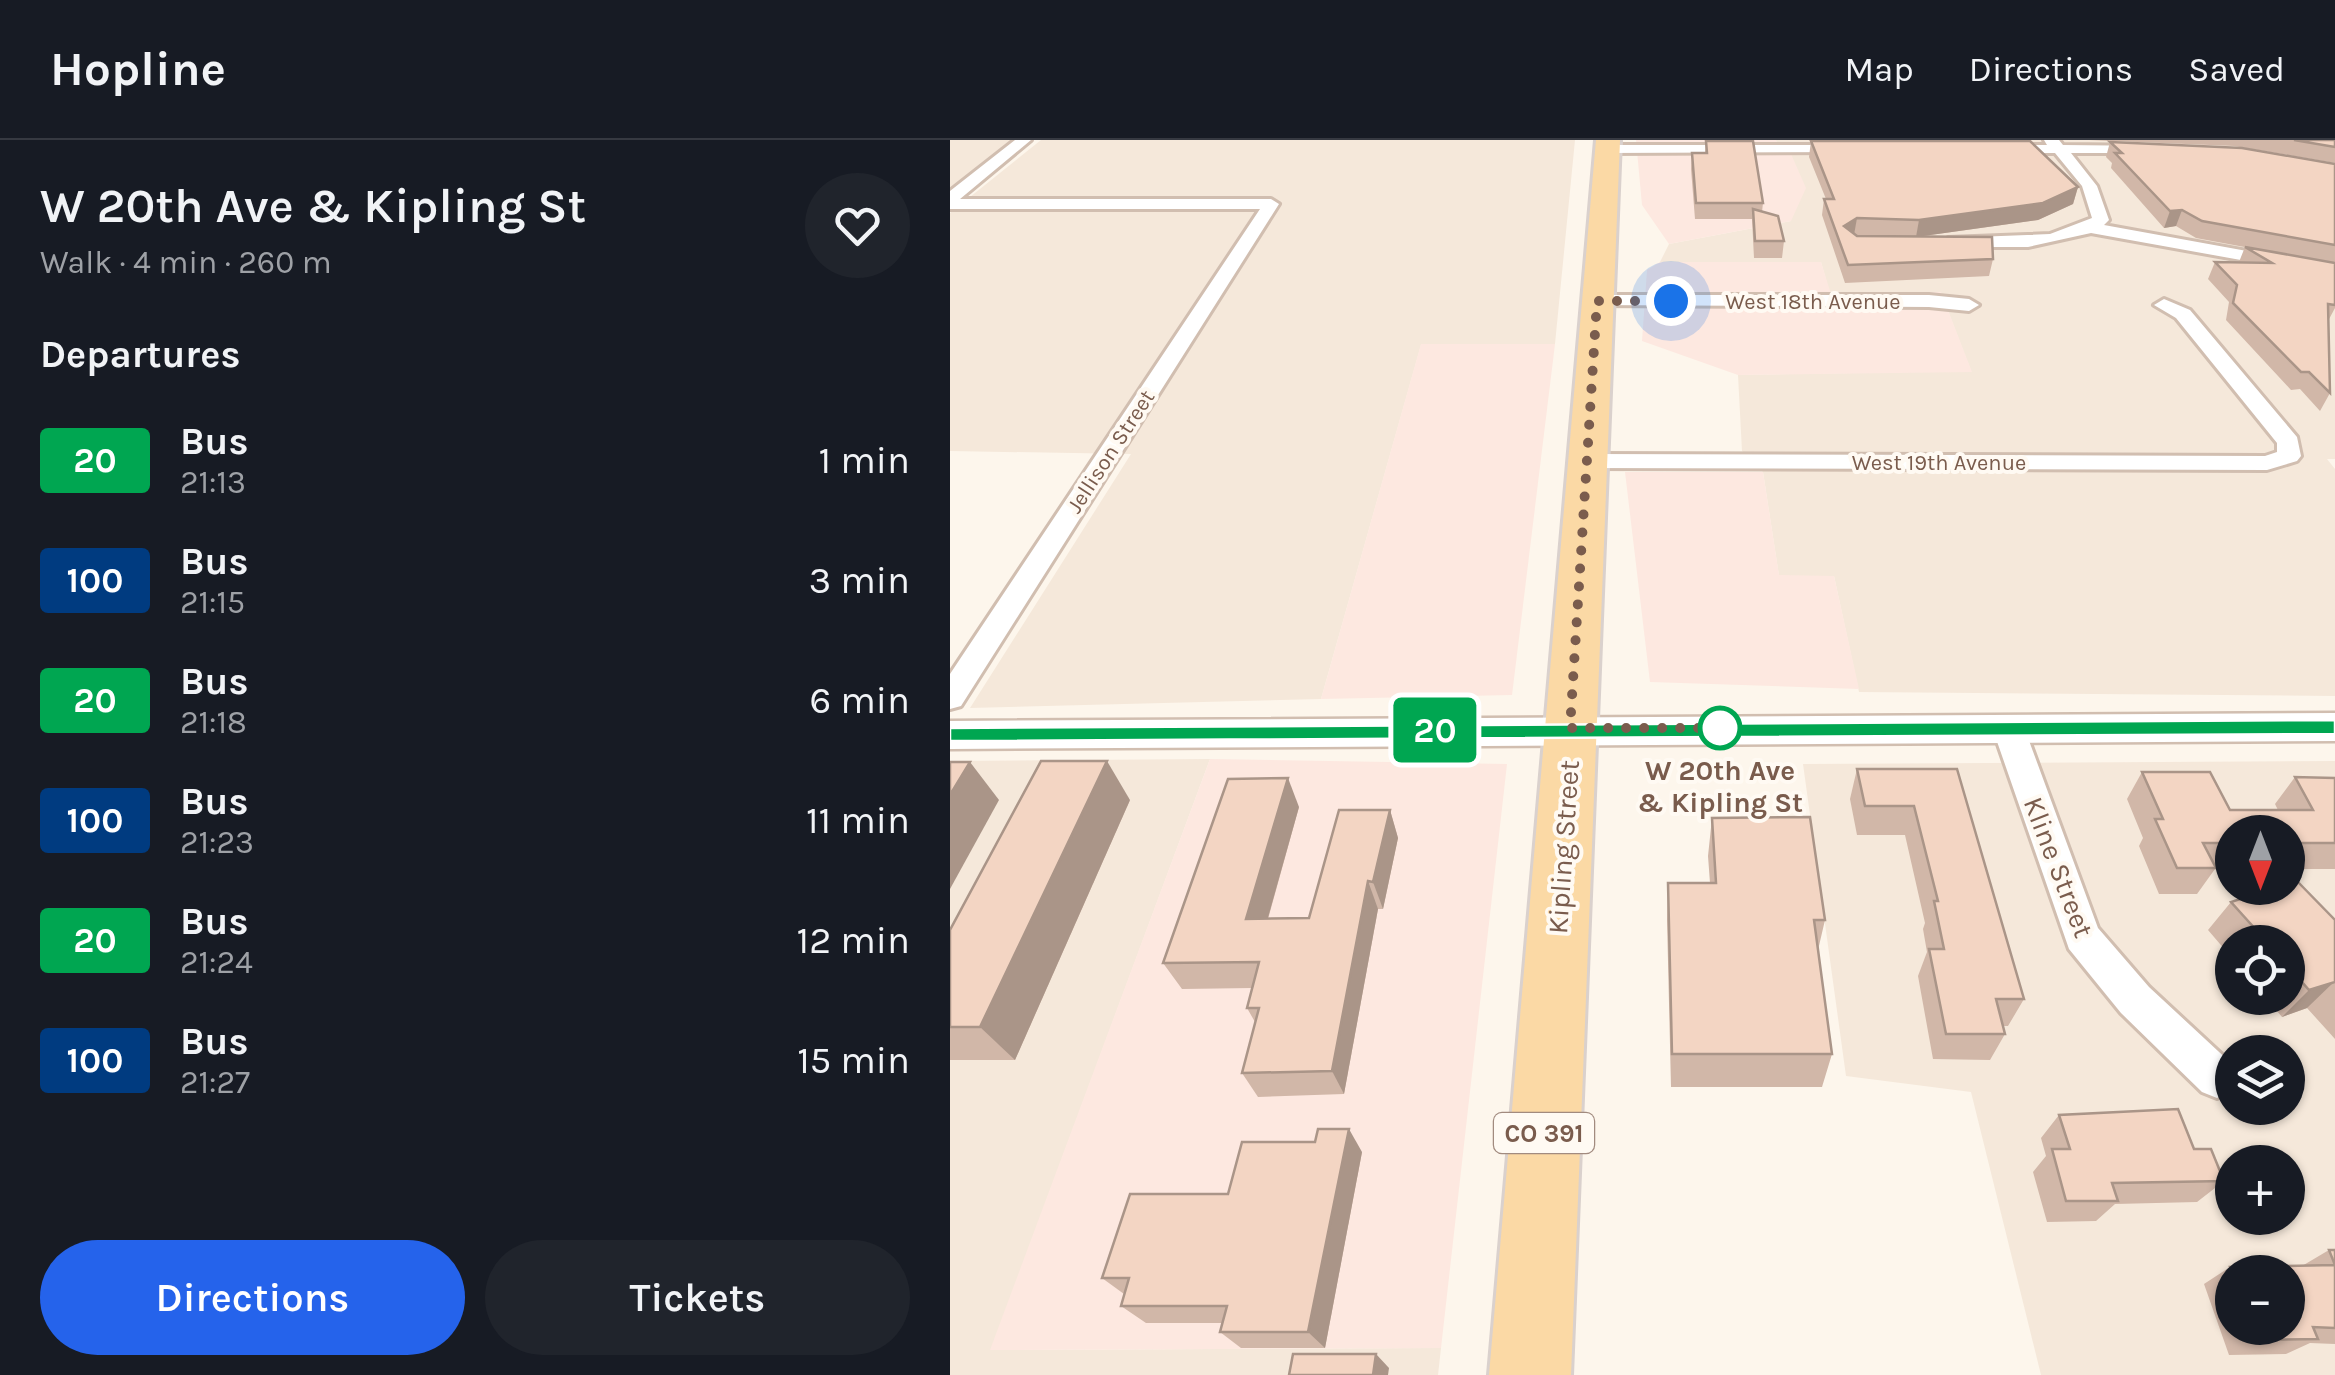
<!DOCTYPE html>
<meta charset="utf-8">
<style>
:root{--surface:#171b24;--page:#20242c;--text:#f1f3f6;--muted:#9ea1a6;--line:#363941;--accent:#2563eb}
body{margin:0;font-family:Karla,sans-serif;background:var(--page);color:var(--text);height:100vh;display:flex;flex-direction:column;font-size:38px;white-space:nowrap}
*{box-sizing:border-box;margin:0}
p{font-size:32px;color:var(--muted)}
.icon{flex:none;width:55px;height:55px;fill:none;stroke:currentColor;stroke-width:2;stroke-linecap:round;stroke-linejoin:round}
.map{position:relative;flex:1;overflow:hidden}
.details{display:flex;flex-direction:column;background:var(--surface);width:950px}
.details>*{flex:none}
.badge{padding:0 20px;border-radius:8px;font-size:35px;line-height:65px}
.needle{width:65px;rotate:180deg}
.buttons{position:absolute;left:1265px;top:675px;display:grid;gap:20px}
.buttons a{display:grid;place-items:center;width:90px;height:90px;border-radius:50%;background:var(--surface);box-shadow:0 2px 8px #0004;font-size:50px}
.you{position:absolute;width:50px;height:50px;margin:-25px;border:8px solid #fff;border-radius:50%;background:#1a73e8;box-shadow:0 0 0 15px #1a73e833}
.map>.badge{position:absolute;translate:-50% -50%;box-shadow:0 0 0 5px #fff}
h2{padding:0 40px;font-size:38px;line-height:90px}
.round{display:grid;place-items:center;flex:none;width:105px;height:105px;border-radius:52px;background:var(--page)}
.head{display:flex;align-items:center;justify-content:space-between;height:170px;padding:0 40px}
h1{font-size:48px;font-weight:600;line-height:75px}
.button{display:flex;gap:20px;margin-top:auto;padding:20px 40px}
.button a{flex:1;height:115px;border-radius:60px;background:var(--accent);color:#fff;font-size:40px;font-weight:600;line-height:115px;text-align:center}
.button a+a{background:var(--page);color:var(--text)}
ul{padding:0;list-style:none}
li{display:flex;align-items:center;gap:30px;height:120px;padding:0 40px}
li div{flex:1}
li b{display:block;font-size:38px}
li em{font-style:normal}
li .badge{min-width:110px;font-weight:700;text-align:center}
header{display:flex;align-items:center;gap:60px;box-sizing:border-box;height:140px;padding:0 50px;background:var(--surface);border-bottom:2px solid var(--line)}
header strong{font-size:48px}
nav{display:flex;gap:55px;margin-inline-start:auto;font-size:35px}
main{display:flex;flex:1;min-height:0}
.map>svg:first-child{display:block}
</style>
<header>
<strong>Hopline</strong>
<nav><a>Map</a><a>Directions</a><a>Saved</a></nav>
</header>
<main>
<section class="details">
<div class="head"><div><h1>W 20th Ave &amp; Kipling St</h1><p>Walk · 4 min · 260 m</p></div><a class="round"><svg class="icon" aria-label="heart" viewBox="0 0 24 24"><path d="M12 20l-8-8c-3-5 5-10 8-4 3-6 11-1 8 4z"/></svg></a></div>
<h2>Departures</h2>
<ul>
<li><span class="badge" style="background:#00a651;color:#fff">20</span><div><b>Bus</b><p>21:13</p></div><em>1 min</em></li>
<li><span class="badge" style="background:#003b80;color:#fff">100</span><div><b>Bus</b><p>21:15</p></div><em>3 min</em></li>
<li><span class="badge" style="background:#00a651;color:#fff">20</span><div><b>Bus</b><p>21:18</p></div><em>6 min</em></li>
<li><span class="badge" style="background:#003b80;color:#fff">100</span><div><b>Bus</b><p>21:23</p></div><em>11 min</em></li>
<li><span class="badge" style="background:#00a651;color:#fff">20</span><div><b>Bus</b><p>21:24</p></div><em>12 min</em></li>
<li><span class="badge" style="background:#003b80;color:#fff">100</span><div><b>Bus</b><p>21:27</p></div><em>15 min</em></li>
</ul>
<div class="button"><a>Directions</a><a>Tickets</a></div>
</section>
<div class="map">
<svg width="1385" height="1235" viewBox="0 0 1385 1235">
<rect width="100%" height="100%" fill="#fdf6ec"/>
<!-- residential -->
<g fill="#f5e8da" fill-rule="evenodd">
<path d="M0 0H61L0 48Z"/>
<path d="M91 0H625L605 204 471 205 371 559 20 568 181 314 0 311V73Z"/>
<path d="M826 0H1385V319H1377L1385 329V556L909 552 884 436H829L813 332 792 311 788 235 1021 231 991 153 880 154 871 122H710L719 104 841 81Z"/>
<path d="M260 619 41 1210 491 1208 488 1235H0V621Z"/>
<path d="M1385 621V1235H1091L1021 952 896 936 853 624ZM1282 692H1338V748H1282ZM1282 802H1338V858H1282ZM1282 912H1338V968H1282ZM1282 1022H1338V1078H1282ZM1282 1132H1338V1188H1282Z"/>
</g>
<!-- commercial -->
<g fill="#fde8e0">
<path d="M686 0H826L828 6 841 14 856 48 841 81 719 104 692 65Z"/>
<path d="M710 122H871L881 154 991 152 1022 232 788 235 692 201 697 130Z"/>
<path d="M471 204H605L562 555 371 559Z"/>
<path d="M675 332H813L829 435 884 436 909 549 700 542Z"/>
<path d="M260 619 557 624 491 1208 40 1210Z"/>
</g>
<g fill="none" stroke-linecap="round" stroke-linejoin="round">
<defs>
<g id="minor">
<path d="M65 0H81L10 59H321L329 64 11 566 0 569V534L310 69H0V51Z"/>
<path d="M1094 0H1109L1113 5 1208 6 1210 9 1203 13H1121L1147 46 1159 80 1154 85 1385 127V137L1141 93 1078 107H992L989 103 998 98 1100 94 1142 78 1132 46 1105 13H1047L1040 9 1047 5H1097Z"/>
<path d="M903 5 910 9 908 12 657 13 650 9 657 5Z"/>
<path d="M647 155H979L1019 159 1029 165 1019 171 979 167 640 165V157Z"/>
<path d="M1214 159 1240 170 1347 297 1351 316 1347 321 1317 330 637 328 625 321 637 314 1315 316 1327 312V303L1226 178 1204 165Z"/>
<path d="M1058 576 1069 579 1074 587 1148 788 1199 847 1282 924V952L1267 958 1252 952 1171 873 1119 809 1042 587 1047 579Z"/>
</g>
<path id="tertiary" d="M1385 573V601L0 609V581Z"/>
<path id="primary" d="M646 0H670L621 1235H539Z"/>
</defs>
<!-- minor casing -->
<use href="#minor" stroke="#d1beb0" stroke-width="6"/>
<!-- tertiary casing -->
<use href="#tertiary" stroke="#d1beb0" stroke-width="5"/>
<!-- primary casing -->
<use href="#primary" stroke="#dad1cd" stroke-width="6"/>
<!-- minor -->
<use href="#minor" fill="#fff" fill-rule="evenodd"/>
<!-- tertiary -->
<use href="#tertiary" fill="#fff" fill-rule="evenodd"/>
<!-- primary -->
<use href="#primary" fill="#fbd9a5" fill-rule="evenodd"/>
</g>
<!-- wall -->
<g fill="#d1b7a8" fill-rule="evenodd">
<path d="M853 0H1061L1060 1Z"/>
<path d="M1139 0H1385V23L1284 6Z"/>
<path d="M756 1 813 63 812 72 834 101 832 118H804L802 79H745L741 29 742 13H755Z"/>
<path d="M861 1 1128 47 1123 64 1088 80 973 96 1043 119 1039 136 895 143 872 75 874 59H876L859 17Z"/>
<path d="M1160 2 1385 24V168L1378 181 1380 253 1370 271 1350 249 1341 250 1276 180 1279 162 1258 139 1265 122H1289L1295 107 1327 113 1246 98 1226 86 1214 88 1161 28 1162 23 1156 17Z"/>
<path d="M907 629H1007L1074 859 1058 886H1052L1055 894 1040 920 983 919 968 836 977 812 973 789 975 783 955 695H907L900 659Z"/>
<path d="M1192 632 1280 670H1328L1325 664 1345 637 1385 638V729H1338V692H1282V729H1265L1247 754H1209L1189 706 1193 698 1177 659Z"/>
<path d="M180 660 65 920H0V790Z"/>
<path d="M349 667 318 779 359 778 440 670 448 698 433 769H428L394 954 308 957 292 933 305 882 297 868 302 848 232 849 213 823Z"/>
<path d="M762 678 875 780 868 810 882 914 872 947H721L717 780 718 743H760L758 716Z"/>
<path d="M1281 762 1385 780V899L1357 868 1332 877 1316 858H1338V802H1282V818L1258 790Z"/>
<path d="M1109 975 1244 1009 1274 1041 1247 1062 1165 1064 1146 1081 1097 1082 1083 1032 1096 1016 1091 998Z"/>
<path d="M412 1012 375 1208H291L270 1192 273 1183H196L171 1166 174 1154 152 1138 278 1054Z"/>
<path d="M1379 1110H1385V1204L1360 1203 1336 1214 1279 1215 1254 1144 1280 1127 1352 1126ZM1282 1132 1338 1188H1282Z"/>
</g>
<!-- shaded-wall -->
<g fill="#aa9588">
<path d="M1128 47 1123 64 1088 80 966 97 969 80Z"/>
<path d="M1232 70 1226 86 1214 88 1220 71Z"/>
<path d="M907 78 904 95 894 86Z"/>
<path d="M157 621 180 660 65 920 30 887Z"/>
<path d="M20 622 49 660 0 749V655Z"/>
<path d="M338 638 349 667 310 806 296 779Z"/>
<path d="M440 670 448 698 433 769 423 742Z"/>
<path d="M418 741 428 769 394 954 382 931Z"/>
<path d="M1385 841 1357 868 1332 877 1359 850Z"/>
<path d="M399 989 412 1012 375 1208 358 1192Z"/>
<path d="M426 1214 439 1228 438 1235H423Z"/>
</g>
<!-- building -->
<g fill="#f3d5c3" stroke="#aa9588" stroke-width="2.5">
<path d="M1344 0H1385V7Z"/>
<path d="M756 1H803L813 63H746L742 13H757Z"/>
<path d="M861 1H1080L1128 47 1093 63 969 80 907 78 894 86 907 96 1042 97 1043 119 898 125 874 59H884Z"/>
<path d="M1160 2 1292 8 1385 24V105L1252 81 1232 70 1220 71 1165 13H1172Z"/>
<path d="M803 69 828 76 834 101H805Z"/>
<path d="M1295 107 1385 123V165L1378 164 1380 253 1359 232H1351L1283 163 1287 145 1265 122 1322 123Z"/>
<path d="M91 621H157L30 887H0V790Z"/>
<path d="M0 622H20L0 655Z"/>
<path d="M907 629H1007L1074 859H1046L1055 894H996L979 809H994L984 761H988L964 666H915Z"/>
<path d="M1192 632H1260L1280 670H1363L1345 637 1385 638V703H1338V692H1282V703H1253L1266 728H1227L1205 679H1213Z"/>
<path d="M338 638 296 779 359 778 389 670H440L423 742 418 741 382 931 292 933 309 868H297L309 822 213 823 278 639Z"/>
<path d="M860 677 875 780H864L882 914H722L718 743H766L762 678Z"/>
<path d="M1346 740 1385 780V842L1359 850 1338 826V802H1317L1281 762 1323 748H1338V743Z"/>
<path d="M1228 969 1244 1009H1261L1274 1041 1162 1043 1168 1061H1116L1102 1009H1120L1109 975Z"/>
<path d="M368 989H399L358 1192H270L277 1166H171L179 1138H152L180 1054H278L292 1002H365Z"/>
<path d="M1379 1110H1385V1188L1363 1187 1368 1199 1309 1200 1304 1188H1338V1132L1282 1133 1280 1127 1385 1125Z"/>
<path d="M343 1214H426L423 1235H339Z"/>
</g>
<!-- line -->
<path fill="#00a651" stroke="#fff" stroke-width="2.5" d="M1385 580V594L0 601V588Z"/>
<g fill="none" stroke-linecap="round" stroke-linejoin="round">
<!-- walk -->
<path stroke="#7a5c4d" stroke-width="10" stroke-dasharray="0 18" d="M721 161H647L620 588H770"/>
</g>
<!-- markers -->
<circle fill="#fff" stroke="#00a651" stroke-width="5" cx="770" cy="588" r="20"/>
<g text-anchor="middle" stroke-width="8" stroke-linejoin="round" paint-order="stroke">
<!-- far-street labels -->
<g font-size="22" fill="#7a5c4d" stroke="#fffaf3">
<text x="863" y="169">West 18th Avenue</text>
<text transform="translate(160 311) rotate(-57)" y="8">Jellison Street</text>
<text x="989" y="330">West 19th Avenue</text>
</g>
<!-- shield labels -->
<rect fill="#fffaf3" stroke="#a28b7f" stroke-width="2.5" x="544" y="973" width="100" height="40" rx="8"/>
<g font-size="25" font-weight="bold" fill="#7a5c4d">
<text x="594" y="1002">CO 391</text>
</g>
<!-- stop labels -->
<g font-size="28" font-weight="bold" fill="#7a5c4d" stroke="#fffaf3">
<text x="770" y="640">W 20th Ave<tspan x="770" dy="32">&amp; Kipling St</tspan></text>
</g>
<!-- street labels -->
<g font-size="28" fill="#7a5c4d" stroke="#fffaf3">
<text transform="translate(613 707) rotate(-86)" y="10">Kipling Street</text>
<text transform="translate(1109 727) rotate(69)" y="10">Kline Street</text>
</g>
</g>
</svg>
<div class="buttons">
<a><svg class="needle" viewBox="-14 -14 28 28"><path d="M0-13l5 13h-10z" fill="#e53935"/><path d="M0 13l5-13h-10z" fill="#9ea1a6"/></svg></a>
<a><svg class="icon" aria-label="locate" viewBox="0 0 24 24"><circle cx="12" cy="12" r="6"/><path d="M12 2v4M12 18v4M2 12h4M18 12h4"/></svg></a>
<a><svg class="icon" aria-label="layers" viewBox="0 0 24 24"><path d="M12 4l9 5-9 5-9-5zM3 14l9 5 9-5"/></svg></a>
<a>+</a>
<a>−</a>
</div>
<div class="you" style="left:721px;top:161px"></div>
<b class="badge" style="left:485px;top:590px;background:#00a651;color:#fff">20</b>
</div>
</main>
